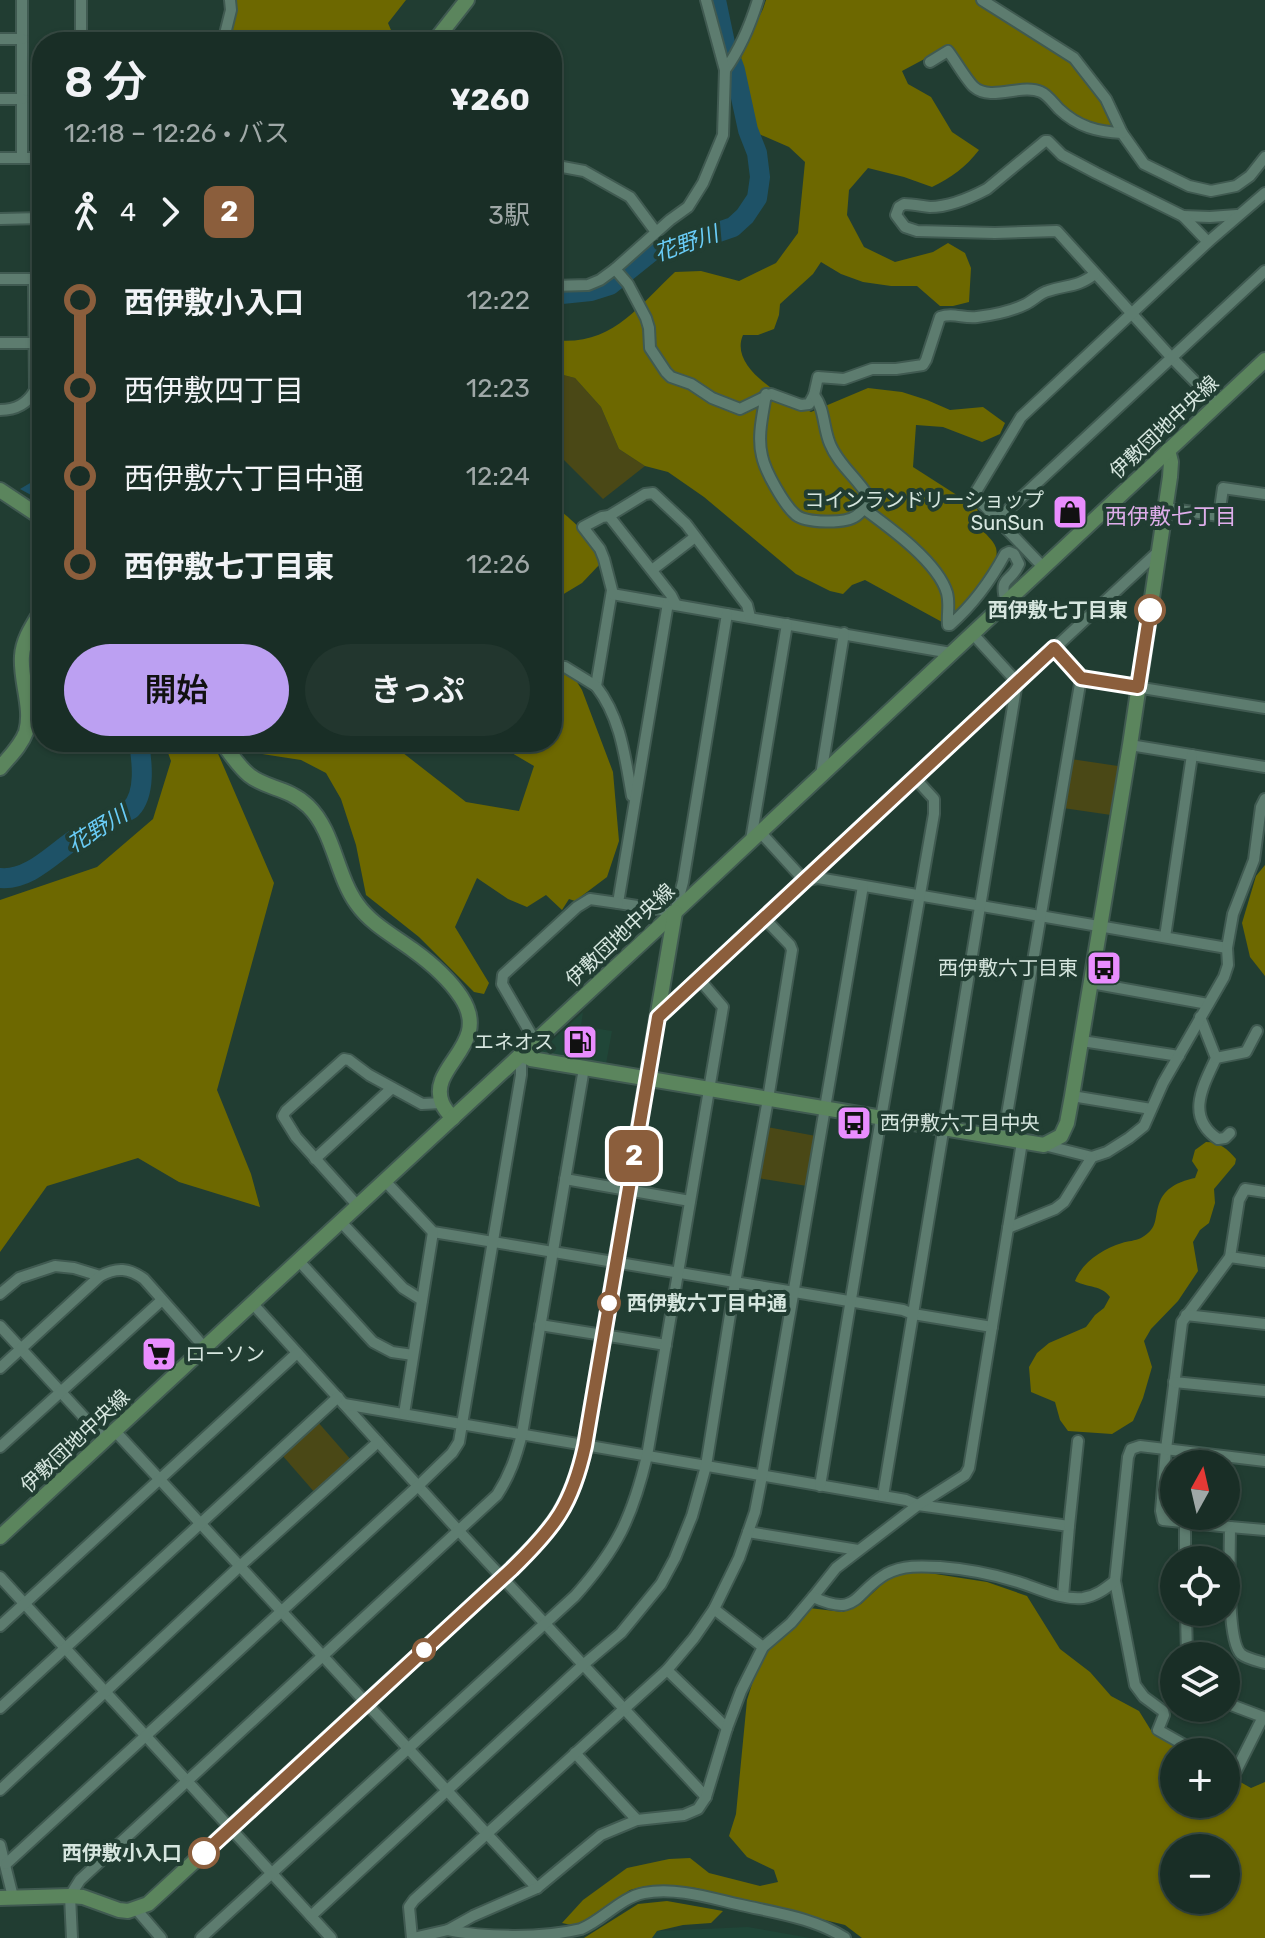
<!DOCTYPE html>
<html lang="ja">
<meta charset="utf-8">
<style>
:root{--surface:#192e26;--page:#22362e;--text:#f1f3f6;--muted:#9fa8a7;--line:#374a43;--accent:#bca0f2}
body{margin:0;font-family:Rubik,"Noto Sans JP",sans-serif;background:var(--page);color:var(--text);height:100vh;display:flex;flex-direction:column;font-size:30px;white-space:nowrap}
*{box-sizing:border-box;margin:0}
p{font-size:26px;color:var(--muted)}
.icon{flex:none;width:44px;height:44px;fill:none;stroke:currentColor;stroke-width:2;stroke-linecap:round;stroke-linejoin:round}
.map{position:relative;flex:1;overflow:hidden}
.panel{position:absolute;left:32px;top:32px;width:530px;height:720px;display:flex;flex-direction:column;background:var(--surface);border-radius:32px;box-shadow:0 2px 6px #0004,0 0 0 2px var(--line)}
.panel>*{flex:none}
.badge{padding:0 16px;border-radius:12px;font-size:28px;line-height:52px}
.needle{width:52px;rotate:8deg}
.tools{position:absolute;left:1160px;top:1450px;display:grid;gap:16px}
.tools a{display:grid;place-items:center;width:80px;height:80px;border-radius:50%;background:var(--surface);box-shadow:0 2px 6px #0004,0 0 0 2px var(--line);font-size:40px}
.map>.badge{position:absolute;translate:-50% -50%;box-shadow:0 0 0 4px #fff}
.legs{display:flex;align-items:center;gap:12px;height:88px;padding:0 32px;font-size:26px}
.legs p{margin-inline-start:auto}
.summary{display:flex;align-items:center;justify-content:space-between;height:136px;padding:0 32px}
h1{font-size:44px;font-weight:600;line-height:60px}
.primary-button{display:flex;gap:16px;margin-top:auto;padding:16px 32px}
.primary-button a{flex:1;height:92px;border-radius:48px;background:var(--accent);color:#111;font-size:32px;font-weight:600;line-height:92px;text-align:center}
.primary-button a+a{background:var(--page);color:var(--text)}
ul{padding:0 32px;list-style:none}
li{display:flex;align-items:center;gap:28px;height:88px;font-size:30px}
li i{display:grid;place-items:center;width:12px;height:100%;margin:0 10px;background:currentColor}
li i::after{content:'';width:20px;height:20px;margin:-10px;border:6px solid;border-radius:50%;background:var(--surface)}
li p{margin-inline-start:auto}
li:first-child i{background:linear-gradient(#0000 50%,currentColor 0)}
li:last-child i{background:linear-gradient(currentColor 50%,#0000 0)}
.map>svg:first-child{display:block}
</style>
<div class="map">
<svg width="1265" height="1938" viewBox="0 0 1265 1938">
<rect width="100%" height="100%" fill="#213d32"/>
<!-- built -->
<g fill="#204638">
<path d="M583 1012 581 1026 612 1031 606 1064 538 1053Z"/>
<path d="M748 1927 810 1938H652L657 1931Z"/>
</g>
<!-- green -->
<g fill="#4a4816">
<path d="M552 372 575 378 601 407 619 449 645 466 603 499 563 459 552 466Z"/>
<path d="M1071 759 1118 766 1111 815 1063 808Z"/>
<path d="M767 1127 816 1136 807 1186 758 1178Z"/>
<path d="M317 1421 352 1461 316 1494 282 1455Z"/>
</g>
<!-- forest -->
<g fill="#6d6800" fill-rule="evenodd">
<path d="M235 0H406L388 23 396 42H228L235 17Z"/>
<path d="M766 0H976C1013 31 1066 45 1094 86 1102 98 1108 113 1115 126 1091 136 1060 104 1044 90L1002 91 978 85 945 48 902 71 908 84 931 97 952 132 979 150C966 167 951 178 932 187L904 177 868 168 849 190 847 215 864 247 895 262 933 252 948 243 965 253 971 268 969 302 953 306H940L917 286H891L863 282 841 274 821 262 813 274 780 304 779 315 774 329 758 335H743C728 369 788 399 811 412L868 388 902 392 927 400 950 410 983 407 1005 423 1000 434 982 442 943 427 916 425 913 467 963 499 976 502C978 509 978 521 981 527 985 535 993 539 996 548 1002 572 963 615 942 622L865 580 852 585 843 594 830 591 796 574 704 497 668 472 645 466 619 449 601 407 575 378 552 372V340C612 347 636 308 675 272L701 271 739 281 776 263 798 233 805 162 789 147 752 131 736 97 738 67 746 43 763 9Z"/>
<path d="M552 504C571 519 596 539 600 564L582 583 552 601Z"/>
<path d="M552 670 570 671 582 690 613 772 619 841 607 877 575 901 569 899 562 910 546 895 527 907 508 899 477 878 455 927 489 983 484 994 474 992 419 937 366 895 356 845 341 799 326 773 301 760 242 751 234 742H389L466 802 519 811 534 766 493 742H552Z"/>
<path d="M164 742H213L274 883 217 1090 251 1174 260 1207 179 1182 138 1158 47 1186 0 1252V900L97 867 153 819 171 761Z"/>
<path d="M1265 865V976L1250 957 1242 923 1256 876Z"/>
<path d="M1206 1142C1219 1142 1228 1149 1236 1159L1235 1164 1214 1189 1215 1203 1209 1223 1200 1230 1193 1242 1198 1271 1178 1301 1151 1329 1144 1341 1152 1367 1143 1398 1133 1421 1112 1434 1068 1431 1060 1420 1055 1402 1031 1392 1029 1367 1037 1353 1049 1343 1086 1327 1095 1315 1104 1308 1110 1297C1102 1285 1088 1288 1075 1281 1083 1261 1103 1249 1122 1243 1128 1241 1135 1241 1141 1238 1160 1227 1153 1218 1160 1201 1167 1186 1181 1181 1195 1178L1198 1170 1192 1161 1195 1150Z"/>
<path d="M913 1572 929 1573 987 1582 1027 1596 1060 1649 1090 1672 1111 1696 1139 1711 1152 1732 1187 1752H1174V1804H1226V1774L1251 1788 1265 1782V1938H862L845 1925 696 1888 670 1885 646 1886 630 1890 576 1926 562 1923 583 1900 627 1868 669 1859 690 1858 709 1873 760 1886 778 1882 774 1870 747 1857 729 1836 736 1814 747 1700 757 1668 771 1646 809 1608 843 1612 861 1604 893 1574ZM1174 1848H1226V1900H1174Z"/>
<path d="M667 1901 723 1911 711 1923 683 1925 657 1931 652 1938H584L638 1904Z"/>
</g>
<!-- water -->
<path fill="#1e5267" d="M42 476V501L20 489Z"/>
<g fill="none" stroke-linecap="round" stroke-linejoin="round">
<!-- river -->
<g stroke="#1e5267" stroke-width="20">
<path d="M552 295 591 291 610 285 656 248 678 246 733 227 745 216 757 198 760 177 757 153 748 130 735 70 725 43 716 0"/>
<path d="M0 878C31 881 56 850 81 835 97 826 115 818 131 809 146 793 142 762 139 742"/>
</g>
<defs>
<g id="street">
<path d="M22 0V158"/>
<path d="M81 0V42"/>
<path d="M982 0 1074 58 1106 99 1122 133 1144 164 1189 186 1211 191 1236 186 1250 176 1265 157"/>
<path d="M0 39H22"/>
<path d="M223 42 231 10 230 0"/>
<path d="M930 62 948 51C955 60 967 81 974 87 991 102 1022 83 1041 92 1048 95 1054 104 1059 109 1078 127 1098 132 1122 133"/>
<path d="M725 70C741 48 750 26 758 0"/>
<path d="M0 99H22"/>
<path d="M0 158H42"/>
<path d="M552 165 584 171 630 197 656 232"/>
<path d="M1183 216 1210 217 1237 215"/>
<path d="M0 219 42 218"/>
<path d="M1208 242 1183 216 1096 173 1062 155 1048 141H1045L987 189C970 198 950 207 930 207 921 206 913 204 904 204L899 207 896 215 905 227 917 231 995 233 1057 231 1171 357 1217 404"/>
<path d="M615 269 628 284 646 318 649 328 650 348 666 372 671 377 691 384 712 398 740 409 771 394 801 405 809 404 814 395 818 377 844 379 872 369H896L923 365 926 360 940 317C953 312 964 319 977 317 993 315 1012 311 1026 304 1034 300 1040 293 1048 291 1069 284 1076 288 1095 274"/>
<path d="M0 279H34"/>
<path d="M552 286 588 285 600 280 615 269 670 220 688 207 703 183 723 135 725 70 706 0"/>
<path d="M0 343H35"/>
<path d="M766 394C763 414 757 436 762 456 765 471 784 505 796 515 806 523 845 524 856 516 863 511 867 504 868 496 857 478 838 464 830 444 823 428 825 409 814 395"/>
<path d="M0 410C16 410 28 403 35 390L34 279 42 269"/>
<path d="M863 508C889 527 938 562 947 593 950 604 947 614 948 625H950C974 604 990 582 1005 554L1009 552 1014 554 1019 564C1011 584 998 575 1006 602"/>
<path d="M1166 508 1219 516 1223 488 1265 494"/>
<path d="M609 516 602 517 583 527 600 549 604 559 612 590 596 686C621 718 625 757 632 796"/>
<path d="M997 520 1265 271"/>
<path d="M1043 567 974 495 1021 417 1208 242 1265 193"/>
<path d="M652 570 695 537"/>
<path d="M612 594 951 653"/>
<path d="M668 603 618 903 675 912 683 882 727 614"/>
<path d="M676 605 671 595 609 516 645 494 653 493 686 524 747 605 750 617"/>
<path d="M1054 648 1081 678 1265 708"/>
<path d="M552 666 565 667 596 686"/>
<path d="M1130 745 1265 767"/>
<path d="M821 775 844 633"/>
<path d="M760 832 804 880"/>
<path d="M751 840 787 624"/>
<path d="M806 880 818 878 1227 948"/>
<path d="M1165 937 1192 755"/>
<path d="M1091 983 1208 1004"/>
<path d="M658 1017 1159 551"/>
<path d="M1200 1017 1216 1058C1203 1086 1185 1117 1218 1139L1225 1138 1230 1133"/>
<path d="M535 1041 502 984 503 975 577 907 590 899 618 903"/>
<path d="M1082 1041 1179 1056"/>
<path d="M1216 1058 1246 1052 1257 1031"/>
<path d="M1072 1096 1151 1109"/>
<path d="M1003 1138 1081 678"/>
<path d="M1044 1145 1092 1157 1107 1152 1129 1138 1144 1126 1163 1083 1224 977 1228 965 1227 948 1233 914 1254 860 1261 807 1265 799"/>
<path d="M315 1159 392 1088"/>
<path d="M565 1179 690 1201"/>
<path d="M385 1181 433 1232 903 1310 913 1314 992 1327"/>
<path d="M1265 1192 1245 1189 1239 1200 1230 1257 1182 1322 1166 1449 1161 1511 1163 1520 1230 1527C1230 1550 1226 1640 1241 1654 1247 1659 1258 1661 1265 1663"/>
<path d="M358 1206 296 1137 283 1116 286 1111 344 1059 349 1060 369 1075 422 1104 442 1103"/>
<path d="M341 1222 403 1288 422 1300"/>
<path d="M1008 1228 1055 1209 1064 1202 1092 1157"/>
<path d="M1230 1257 1265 1262"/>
<path d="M299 1261 373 1342 392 1352 413 1355"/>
<path d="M0 1294 19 1278 55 1266 74 1268 100 1276"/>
<path d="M253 1304 458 1530 706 1797"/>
<path d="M1186 1315 1265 1324"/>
<path d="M540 1325 666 1345"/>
<path d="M0 1326 105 1440"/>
<path d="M0 1368 100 1276C117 1267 129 1268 144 1279L205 1348"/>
<path d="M1174 1382 1265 1391"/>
<path d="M344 1404 906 1500 918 1505 1069 1526 1063 1596"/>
<path d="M404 1414 433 1232"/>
<path d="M115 1431 537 1888"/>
<path d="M0 1447 162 1300"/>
<path d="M820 1486 881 1118 934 814V799L914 777"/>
<path d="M883 1496 1017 682 972 633"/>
<path d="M1185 1522V1560"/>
<path d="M1069 1526 1078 1441"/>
<path d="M1230 1527 1265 1530"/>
<path d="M748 1532 858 1550"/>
<path d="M0 1577 331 1938"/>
<path d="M813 1597 836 1568 918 1505 965 1475 969 1468 1022 1142"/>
<path d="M714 1609 763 1647"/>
<path d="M1186 1612 1187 1656"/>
<path d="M0 1626 297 1353"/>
<path d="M667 1670 727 1728"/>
<path d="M1226 1703 1263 1717 1236 1771 1226 1768"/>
<path d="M0 1708 338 1397"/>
<path d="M1197 1752 1158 1730 1164 1715 1163 1711 1144 1697 1135 1685 1115 1581 1128 1457 1131 1449 1140 1446 1265 1461"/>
<path d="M575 1753 637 1820"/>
<path d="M0 1790 240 1566 378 1442"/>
<path d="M0 1845 13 1897"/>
<path d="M6 1864 418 1486 452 1453 459 1442 521 1075V1054"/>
<path d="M136 1909 161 1938"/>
<path d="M311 1916 583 1665 621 1633 661 1584 675 1558 692 1516 706 1466 735 1283 768 1099 792 950 790 945 764 918"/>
<path d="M448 1930C487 1938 543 1938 581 1929 603 1920 620 1898 644 1893 676 1887 710 1898 741 1905 776 1913 814 1918 845 1938"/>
<path d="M72 1938 70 1896 80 1880 497 1495C510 1475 516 1457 522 1434L584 1068"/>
<path d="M201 1938 575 1596C617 1549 632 1518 647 1456L723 1007 699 979"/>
<path d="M412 1938 409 1907 414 1900 667 1670 694 1638 714 1609 739 1558 755 1512 762 1476 863 886"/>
<path d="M413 1938 448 1930 473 1916 537 1888 601 1835 637 1820 684 1815 698 1809 706 1797 727 1728 741 1691 763 1647 791 1623 813 1597C859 1618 853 1593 886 1574 903 1565 921 1566 940 1567 966 1569 993 1574 1018 1582 1038 1588 1060 1600 1083 1598 1096 1596 1105 1589 1115 1581"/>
</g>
<g id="secondary">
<path d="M434 42 467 0"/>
<path d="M0 490 42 518"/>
<path d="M222 742C230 753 238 766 249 775 266 789 288 787 308 806 334 831 336 875 357 904 371 924 394 936 413 950 431 963 449 979 461 997 493 1045 427 1066 442 1103 444 1108 449 1114 453 1118"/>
<path d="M0 768C9 757 21 746 26 732 33 708 20 681 22 656 23 639 33 625 42 610"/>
<path d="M521 1054 531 1059 1044 1145 1061 1136 1067 1123 1072 1096 1130 745 1170 477 1171 462 1168 450"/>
<path d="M0 1537 675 912 1265 360"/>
<path d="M0 1898 70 1896 83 1897 119 1910 128 1911 148 1904 502 1578C549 1532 570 1512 585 1446L675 912"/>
</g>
</defs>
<!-- street casing -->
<use href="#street" stroke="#405a51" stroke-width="14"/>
<!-- secondary casing -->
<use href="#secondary" stroke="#405a51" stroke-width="18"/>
<!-- street -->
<use href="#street" stroke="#5d7c6f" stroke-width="10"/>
<!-- secondary -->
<use href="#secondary" stroke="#5b855d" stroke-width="14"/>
</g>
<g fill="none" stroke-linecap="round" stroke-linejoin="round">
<defs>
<path id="line-1" d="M204 1853 512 1569C555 1527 572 1505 585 1446L658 1017 1054 648 1081 678 1138 687 1150 610"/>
</defs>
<!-- line-1 casing -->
<use href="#line-1" stroke="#fff" stroke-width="18"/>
<!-- line-1 -->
<use href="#line-1" stroke="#8b5e3c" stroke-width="12"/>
</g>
<!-- icons -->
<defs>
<symbol id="shop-square" viewBox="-11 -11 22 22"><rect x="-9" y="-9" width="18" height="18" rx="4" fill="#e98dfe" stroke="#213d32"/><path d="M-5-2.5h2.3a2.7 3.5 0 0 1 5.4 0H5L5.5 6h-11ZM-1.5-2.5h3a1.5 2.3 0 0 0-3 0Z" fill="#111"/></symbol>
<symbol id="bus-square" viewBox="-11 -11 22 22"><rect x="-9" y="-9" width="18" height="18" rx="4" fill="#e98dfe" stroke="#213d32"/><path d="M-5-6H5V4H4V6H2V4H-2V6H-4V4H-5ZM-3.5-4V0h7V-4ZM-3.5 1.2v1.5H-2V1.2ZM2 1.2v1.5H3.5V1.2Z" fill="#111"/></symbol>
<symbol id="fuel-square" viewBox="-11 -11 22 22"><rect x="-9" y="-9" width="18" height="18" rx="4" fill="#e98dfe" stroke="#213d32"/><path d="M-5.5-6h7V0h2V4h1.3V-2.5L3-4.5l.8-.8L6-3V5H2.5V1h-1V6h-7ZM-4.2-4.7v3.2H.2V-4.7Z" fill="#111"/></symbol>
<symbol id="supermarket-square" viewBox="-11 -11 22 22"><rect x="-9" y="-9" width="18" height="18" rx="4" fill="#e98dfe" stroke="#213d32"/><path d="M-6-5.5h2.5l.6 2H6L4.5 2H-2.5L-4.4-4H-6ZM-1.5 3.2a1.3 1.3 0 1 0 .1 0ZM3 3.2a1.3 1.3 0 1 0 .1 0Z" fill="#111"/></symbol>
</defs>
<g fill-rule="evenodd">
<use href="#shop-square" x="1050" y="492" width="40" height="40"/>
<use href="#bus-square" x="1084" y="948" width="40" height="40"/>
<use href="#fuel-square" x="560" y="1022" width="40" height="40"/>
<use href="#bus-square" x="834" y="1103" width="40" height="40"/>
<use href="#supermarket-square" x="139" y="1334" width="40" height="40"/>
</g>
<!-- markers -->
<g fill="#fff" stroke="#8b5e3c" stroke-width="4">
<circle cx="1150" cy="610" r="14"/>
<circle cx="609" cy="1303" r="10"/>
<circle cx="424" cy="1650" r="10"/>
<circle cx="204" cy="1853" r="14"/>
</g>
<g text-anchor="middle" stroke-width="8" stroke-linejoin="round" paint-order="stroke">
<!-- street labels -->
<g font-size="20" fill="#d6e6df" stroke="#213d32">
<text transform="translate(1164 427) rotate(-43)" y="7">伊敷団地中央線</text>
<text transform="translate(620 935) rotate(-43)" y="7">伊敷団地中央線</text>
<text transform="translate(75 1441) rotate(-43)" y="7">伊敷団地中央線</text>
</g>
<!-- poi labels -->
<g font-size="20" fill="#d6e6df" stroke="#213d32" text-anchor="end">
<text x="1044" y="507">コインランドリーショップ<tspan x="1044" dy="23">SunSun</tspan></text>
<text x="1078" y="975">西伊敷六丁目東</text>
<text x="554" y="1049">エネオス</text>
<text x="880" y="1130" text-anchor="start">西伊敷六丁目中央</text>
<text x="185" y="1361" text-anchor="start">ローソン</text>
</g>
<!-- stop labels -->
<g font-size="20" font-weight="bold" fill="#d6e6df" stroke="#213d32" text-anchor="end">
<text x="1128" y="617">西伊敷七丁目東</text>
<text x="627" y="1310" text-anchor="start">西伊敷六丁目中通</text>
<text x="182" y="1860">西伊敷小入口</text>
</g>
<!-- water labels -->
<g font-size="22" font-style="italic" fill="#6acdf8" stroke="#213d32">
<text transform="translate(686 243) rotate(-19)" y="8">花野川</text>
<text transform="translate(97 829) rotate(-32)" y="8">花野川</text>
</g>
<!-- neighbourhood labels -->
<g font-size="22" fill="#deadea" stroke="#213d32">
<text x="1171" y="524">西伊敷七丁目</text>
</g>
</g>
</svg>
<div class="tools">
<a><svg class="needle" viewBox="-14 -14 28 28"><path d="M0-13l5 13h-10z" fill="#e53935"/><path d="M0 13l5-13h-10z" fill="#9fa8a7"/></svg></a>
<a><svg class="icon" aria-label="locate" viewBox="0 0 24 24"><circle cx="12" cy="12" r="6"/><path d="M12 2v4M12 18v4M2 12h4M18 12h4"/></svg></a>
<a><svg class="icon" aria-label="layers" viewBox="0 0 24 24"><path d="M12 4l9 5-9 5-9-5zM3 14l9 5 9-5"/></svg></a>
<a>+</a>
<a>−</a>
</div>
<b class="badge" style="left:634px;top:1156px;background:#8b5e3c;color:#fff">2</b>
<section class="panel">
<div class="summary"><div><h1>8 分</h1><p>12:18 – 12:26 · バス</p></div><b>¥260</b></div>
<div class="legs"><svg class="icon" aria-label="walk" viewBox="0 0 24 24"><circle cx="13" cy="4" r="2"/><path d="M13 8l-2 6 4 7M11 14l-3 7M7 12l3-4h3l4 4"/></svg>4<svg class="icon" aria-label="forward" viewBox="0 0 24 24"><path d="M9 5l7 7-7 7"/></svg><b class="badge" style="background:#8b5e3c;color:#fff">2</b><p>3駅</p></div>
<ul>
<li><i style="color:#8b5e3c"></i><b>西伊敷小入口</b><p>12:22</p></li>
<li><i style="color:#8b5e3c"></i><span>西伊敷四丁目</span><p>12:23</p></li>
<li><i style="color:#8b5e3c"></i><span>西伊敷六丁目中通</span><p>12:24</p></li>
<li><i style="color:#8b5e3c"></i><b>西伊敷七丁目東</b><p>12:26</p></li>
</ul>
<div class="primary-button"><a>開始</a><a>きっぷ</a></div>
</section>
</div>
